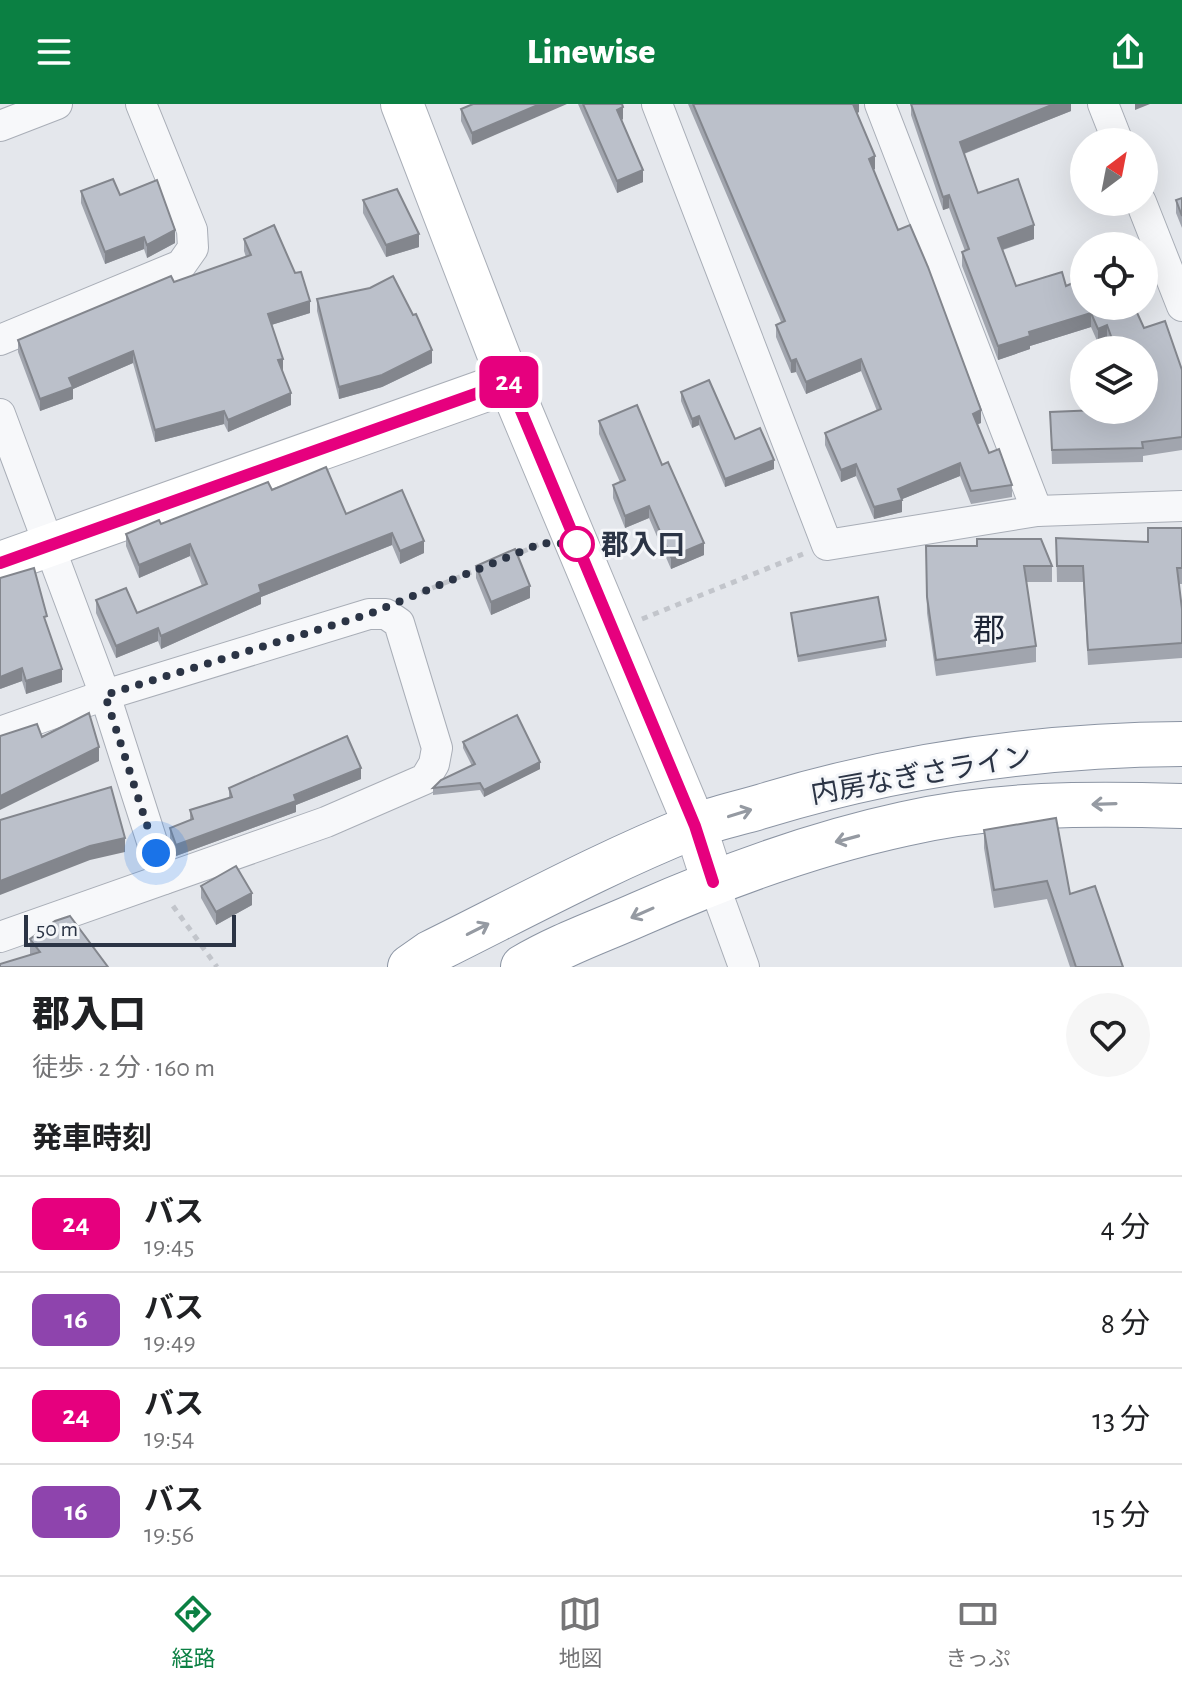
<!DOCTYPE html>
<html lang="ja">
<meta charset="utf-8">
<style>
:root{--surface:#fff;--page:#f6f6f6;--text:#202124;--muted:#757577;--line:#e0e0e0;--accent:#0b8043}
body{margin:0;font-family:"Alegreya Sans","Noto Sans JP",sans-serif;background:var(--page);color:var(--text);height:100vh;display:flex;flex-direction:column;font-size:30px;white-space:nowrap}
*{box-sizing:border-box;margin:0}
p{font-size:26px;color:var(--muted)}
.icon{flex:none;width:44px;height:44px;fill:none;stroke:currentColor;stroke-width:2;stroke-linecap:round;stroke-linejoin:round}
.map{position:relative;height:863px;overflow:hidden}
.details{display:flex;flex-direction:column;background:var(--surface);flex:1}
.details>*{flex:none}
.badge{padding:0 16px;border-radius:12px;font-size:28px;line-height:52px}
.needle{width:52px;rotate:32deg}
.buttons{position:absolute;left:1070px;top:24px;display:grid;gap:16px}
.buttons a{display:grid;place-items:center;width:88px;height:88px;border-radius:50%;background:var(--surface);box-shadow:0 8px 32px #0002;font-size:40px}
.scale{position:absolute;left:24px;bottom:20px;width:212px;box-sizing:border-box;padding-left:8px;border:4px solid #2b3445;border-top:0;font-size:22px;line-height:28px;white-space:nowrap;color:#2b3445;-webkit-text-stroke:6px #f4f6f9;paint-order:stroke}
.you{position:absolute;width:40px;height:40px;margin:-20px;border:6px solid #fff;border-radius:50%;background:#1a73e8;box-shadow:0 0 0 12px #1a73e833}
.map>.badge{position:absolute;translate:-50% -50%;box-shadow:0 0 0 4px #fff}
h2{padding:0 32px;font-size:30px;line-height:72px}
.round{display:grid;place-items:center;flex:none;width:84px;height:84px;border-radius:42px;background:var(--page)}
.summary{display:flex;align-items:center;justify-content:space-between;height:136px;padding:0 32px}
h1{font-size:38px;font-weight:800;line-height:60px}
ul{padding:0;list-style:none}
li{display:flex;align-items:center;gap:24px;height:96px;padding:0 32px;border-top:2px solid var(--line)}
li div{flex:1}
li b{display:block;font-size:30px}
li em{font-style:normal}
li .badge{min-width:88px;font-weight:700;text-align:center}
header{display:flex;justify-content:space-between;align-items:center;height:104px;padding:0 32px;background:var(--accent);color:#fff;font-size:36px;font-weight:800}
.tab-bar{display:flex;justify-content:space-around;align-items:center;height:112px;border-top:2px solid var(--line);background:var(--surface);font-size:22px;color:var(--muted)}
.tab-bar a{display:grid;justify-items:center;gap:4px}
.tab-bar .current{color:var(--accent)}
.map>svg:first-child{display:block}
</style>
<header><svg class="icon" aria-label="menu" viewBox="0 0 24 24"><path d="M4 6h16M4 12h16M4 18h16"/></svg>Linewise<svg class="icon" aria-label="share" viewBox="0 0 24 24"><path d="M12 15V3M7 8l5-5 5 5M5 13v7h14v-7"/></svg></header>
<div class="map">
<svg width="1182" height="863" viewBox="0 0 1182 863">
<rect width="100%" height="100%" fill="#e4e7ec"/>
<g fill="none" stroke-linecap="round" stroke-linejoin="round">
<defs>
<g id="street">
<path d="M657 0 827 441 1037 407 1182 402"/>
<path d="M880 0 1037 407"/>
<path d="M1103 0 1118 38"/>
<path d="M0 22 57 0"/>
<path d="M1141 98 1182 202"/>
<path d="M0 236 181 161 193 144 192 126 141 0"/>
<path d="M0 310 105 591 164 775"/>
<path d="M0 628 105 591 369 510H386L399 519 437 644 434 660 425 675 326 718 0 833"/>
<path d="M713 778 744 863"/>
</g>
<g id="secondary">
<path d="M402 0 509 278 695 722 713 778"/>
<path d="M0 459 509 278"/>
</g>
<g id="highway">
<path d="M410 863 430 849C517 806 603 759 693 723 715 714 740 709 763 702 897 661 1041 641 1182 640"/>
<path d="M523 863C560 841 601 827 639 810 725 772 812 740 904 720 994 699 1090 699 1182 702"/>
</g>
</defs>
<!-- street casing -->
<use href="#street" stroke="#a9aeb7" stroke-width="32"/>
<!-- secondary casing -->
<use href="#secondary" stroke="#a9aeb7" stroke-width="44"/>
<!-- highway casing -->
<use href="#highway" stroke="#8b94a3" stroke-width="46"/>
<!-- path -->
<g stroke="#c2c5cb" stroke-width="5" stroke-dasharray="6 6" stroke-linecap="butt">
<path d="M511 453 542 439"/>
<path d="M410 493 479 465"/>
<path d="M642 515 803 450"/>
<path d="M173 802 217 863"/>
</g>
<!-- street -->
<use href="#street" stroke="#f7f8fa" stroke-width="30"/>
<!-- secondary -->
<use href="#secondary" stroke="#fff" stroke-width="42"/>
<!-- highway -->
<use href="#highway" stroke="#fff" stroke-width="44"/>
</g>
<!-- wall -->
<g fill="#a1a5ae">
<path d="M473 0 472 41 461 17V5Z"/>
<path d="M578 0H622L623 15 622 16 643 78 617 89Z"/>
<path d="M688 0H859V8L857 9 875 65 873 66 981 319 977 320 989 349 1012 381V393L971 400 960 372 902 395V408L874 415 856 372 841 378 825 341V329L877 307 861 267 806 290 796 268 791 269 776 233V221L781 218Z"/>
<path d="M911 0H1071V7L964 50 978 89 1034 135 1003 146 1016 182H1066L1144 224 1182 266V346L1143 352V358L1052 360 1050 308 1144 306V246H1111L1107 235 1098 239 1091 223 1030 242V245L998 256 962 162V148L965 147 949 104 943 106 911 11Z"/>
<path d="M81 87 120 91 175 139 147 154 144 145 105 160 81 99Z"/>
<path d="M1182 94V124L1176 109V96Z"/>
<path d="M363 96 419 143 386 153 363 109Z"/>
<path d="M244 135 310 209 271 221 291 301 228 328 224 320 155 338 133 259 73 285V295L40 307 18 248V236L174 178 246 153 244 147Z"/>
<path d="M317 195 432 259 382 283 339 295 317 207Z"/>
<path d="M681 288 735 335 774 365 725 383 699 321 692 324 681 297Z"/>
<path d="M599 317 662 361 704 451 671 465 649 414 625 424 613 394V381L620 378 599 330Z"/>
<path d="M272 386 346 410 402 386 424 449 400 460 392 441 261 493V500L161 545 158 537 116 554 96 509V496L137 509 202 482 190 452 139 474 126 442V430L161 420Z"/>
<path d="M1182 424V480H1179L1182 505V554L1088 561 1083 478H1057L1056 434 1148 438Z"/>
<path d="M926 442 1052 462V478H1026L1036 542V558L936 572 927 509Z"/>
<path d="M476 462 530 494 491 511 476 474Z"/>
<path d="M791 509 886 536V543L798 558Z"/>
<path d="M47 522 62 578 26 590 22 577 0 585Z"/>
<path d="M463 638 540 665 484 693 480 686 433 691V684L472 662 463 644Z"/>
<path d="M361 675 296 701V708L176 752 170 735V724L190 716V706L229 695V684Z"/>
<path d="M984 726 1070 790 1123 863H1070L1047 795 994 804 984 744Z"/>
<path d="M201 782 252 801 216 821 201 794Z"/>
<path d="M30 835 108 863 30 851Z"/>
</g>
<!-- shaded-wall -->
<g fill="#83868d">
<path d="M540 0H567L472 41V29Z"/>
<path d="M853 0H859V8L853 11Z"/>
<path d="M1054 0H1071V7L960 51V38Z"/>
<path d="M1135 0H1150L1135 6Z"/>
<path d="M623 3V15L617 18V6Z"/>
<path d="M875 52V65L869 67V55Z"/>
<path d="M643 66V78L617 89V77Z"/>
<path d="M949 91V104L943 106V93Z"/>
<path d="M1034 121V135L998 147V134Z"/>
<path d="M175 126V139L147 154V141Z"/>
<path d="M419 130V143L386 153V141Z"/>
<path d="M144 133V145L105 160V148Z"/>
<path d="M310 197V209L268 222V210Z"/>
<path d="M1091 209V223L1030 242V245L998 256V242L1029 228Z"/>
<path d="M1107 221V235L1098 239V225Z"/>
<path d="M432 246V259L382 283 339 295V283Z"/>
<path d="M133 247V259L73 285V295L40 307V295L69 274Z"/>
<path d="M283 255V267L278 269V256Z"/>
<path d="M796 255V268L791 269V257Z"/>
<path d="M861 255V267L806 290V278Z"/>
<path d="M291 289V301L228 328V316Z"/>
<path d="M981 306V319L973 322V310Z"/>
<path d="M224 307V320L155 338V326Z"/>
<path d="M699 312V321L692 324V315Z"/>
<path d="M774 356V365L725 383V375Z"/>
<path d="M960 359V372L900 396H902V408L874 415V403L898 385Z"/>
<path d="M856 360V372L841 378V366Z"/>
<path d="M649 402V414L625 424V412Z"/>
<path d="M392 429V441L261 493V500L161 545V532L259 481Z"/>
<path d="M424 437V449L400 460V447Z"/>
<path d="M704 439V451L671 465V453Z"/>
<path d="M190 440V452L139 474V461Z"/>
<path d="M530 482V494L491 511V498Z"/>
<path d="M158 524V537L116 554V542Z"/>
<path d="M22 564V577L0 585V573Z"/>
<path d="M62 565V578L26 590V577Z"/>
<path d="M99 643V657L0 706V692Z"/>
<path d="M540 658V665L484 693V686Z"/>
<path d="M361 664V675L296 701V708L176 752V741Z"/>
<path d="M125 734V748L90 756 0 791V777L90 742Z"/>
<path d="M252 789V801L216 821V808Z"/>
</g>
<!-- building -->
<g fill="#bbc0ca" stroke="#83868d" stroke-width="2">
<path d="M473 0H540L472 29 461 5Z"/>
<path d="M583 0H622L623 3 617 6 643 66 617 77Z"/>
<path d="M693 0H853L875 52 869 55 898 126 910 121 928 163 981 306 973 310 989 349 999 345 1012 381 971 387 960 359 898 385 902 396 874 403 856 360 841 366 825 329 881 305 861 255 806 278 796 255 791 257 776 221 785 217Z"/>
<path d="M911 0H1054L960 38 978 89 1018 75 1034 121 998 134 1016 182 1062 168 1066 182 1084 174V202H1134L1144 224 1165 217 1182 266V333L1142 338 1143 344 1052 346 1050 308 1098 306H1144V246H1116L1107 221 1098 225 1091 209 1029 228 1030 232 998 242 962 148 969 145 949 91 943 93Z"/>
<path d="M113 75 120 91 157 76 175 126 147 141 144 133 105 148 81 87Z"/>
<path d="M397 85 419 130 386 141 363 96Z"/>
<path d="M1182 94V112L1176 96Z"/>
<path d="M274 121 295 169 301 168 310 197 268 210 283 255 278 256 291 289 228 316 224 307 155 326 133 247 69 274 73 283 40 295 18 236 171 172 174 178 251 151 244 135Z"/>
<path d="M393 172 413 211 416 210 432 246 382 271 339 283 317 195 370 184Z"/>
<path d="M709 276 735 335 760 324 774 356 725 375 699 312 692 315 681 288Z"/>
<path d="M637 301 662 361 668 358 704 439 671 453 649 402 625 412 613 381 625 376 599 317Z"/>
<path d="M326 363 346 410 402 386 424 437 400 447 392 429 259 481 261 488 161 532 158 524 116 542 96 496 126 484 137 509 207 480 190 440 139 461 126 430 159 416 161 420 268 378 272 386Z"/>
<path d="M1148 424H1182V464H1177L1182 505V539L1088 546 1083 462H1057L1056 434 1148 438Z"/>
<path d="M977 435H1041L1052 462H1024L1036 542 936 556 927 493 926 442H977Z"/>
<path d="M515 445 530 482 491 498 476 462Z"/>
<path d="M34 464 47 512 44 513 62 565 26 577 22 564 0 573V474Z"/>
<path d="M878 493 886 536 798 552 791 509Z"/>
<path d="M89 609 99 643 0 692V632L37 620 42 633Z"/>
<path d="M517 611 540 658 484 686 480 679 433 684 441 676 475 660 463 638Z"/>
<path d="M347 632 361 664 294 691 296 697 176 741 170 724 193 715 190 706 232 693 229 684Z"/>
<path d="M111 683 125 734 90 742 0 777V716Z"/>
<path d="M1056 714 1070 790 1095 782 1123 863H1076L1047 777 994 786 984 726Z"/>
<path d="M236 762 252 789 216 808 201 782Z"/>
<path d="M70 812 108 863H0V860L40 848 30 835 55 817Z"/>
</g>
<!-- one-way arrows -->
<defs><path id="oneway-shaft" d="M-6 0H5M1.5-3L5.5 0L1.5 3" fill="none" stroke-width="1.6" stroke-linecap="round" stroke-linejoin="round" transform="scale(2)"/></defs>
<g stroke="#959aa2">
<use href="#oneway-shaft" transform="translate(1104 700) rotate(178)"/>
<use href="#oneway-shaft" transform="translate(740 709) rotate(-17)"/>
<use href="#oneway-shaft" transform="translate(847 735) rotate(165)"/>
<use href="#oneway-shaft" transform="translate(642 809) rotate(156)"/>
<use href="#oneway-shaft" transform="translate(478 825) rotate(-27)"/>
</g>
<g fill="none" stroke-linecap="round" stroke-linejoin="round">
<defs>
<path id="line" d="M0 459 509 278 695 722 713 778"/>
</defs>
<!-- line casing -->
<use href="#line" stroke="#fff" stroke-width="18"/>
<!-- line -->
<use href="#line" stroke="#e6007e" stroke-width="12"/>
<!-- walk -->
<path stroke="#2b3445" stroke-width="8" stroke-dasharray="0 14.4" d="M156 749 105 591 369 510 542 439 577 440"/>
</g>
<!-- markers -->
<circle fill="#fff" stroke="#e6007e" stroke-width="4" cx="577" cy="440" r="16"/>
<g text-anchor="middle" stroke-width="6" stroke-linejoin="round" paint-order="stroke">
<!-- stop labels -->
<g font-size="28" font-weight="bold" fill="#2b3445" stroke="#f4f6f9" text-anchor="start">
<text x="601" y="450">郡入口</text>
</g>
<!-- street labels -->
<g font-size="28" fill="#2b3445" stroke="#f4f6f9">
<text transform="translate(921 670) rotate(-10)" y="10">内房なぎさライン</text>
</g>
<!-- quarter labels -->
<g font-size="32" fill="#1d2536" stroke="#f4f6f9">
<text x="989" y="537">郡</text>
</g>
</g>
</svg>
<div class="buttons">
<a><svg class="needle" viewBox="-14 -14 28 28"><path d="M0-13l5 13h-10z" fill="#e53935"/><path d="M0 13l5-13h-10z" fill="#757577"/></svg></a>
<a><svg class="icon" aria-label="locate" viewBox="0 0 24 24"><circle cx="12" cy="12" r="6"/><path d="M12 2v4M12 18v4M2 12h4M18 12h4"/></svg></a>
<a><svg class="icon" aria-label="layers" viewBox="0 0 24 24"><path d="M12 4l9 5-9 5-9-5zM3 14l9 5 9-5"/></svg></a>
</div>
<div class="scale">50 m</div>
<div class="you" style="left:156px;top:749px"></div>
<b class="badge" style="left:509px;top:278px;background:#e6007e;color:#fff">24</b>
</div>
<section class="details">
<div class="summary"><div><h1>郡入口</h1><p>徒歩 · 2 分 · 160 m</p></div><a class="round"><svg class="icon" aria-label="heart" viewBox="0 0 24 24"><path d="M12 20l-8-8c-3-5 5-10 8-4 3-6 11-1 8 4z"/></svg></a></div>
<h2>発車時刻</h2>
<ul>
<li><span class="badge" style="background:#e6007e;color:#fff">24</span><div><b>バス</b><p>19:45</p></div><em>4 分</em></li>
<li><span class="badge" style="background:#8e44ad;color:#fff">16</span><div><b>バス</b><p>19:49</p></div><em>8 分</em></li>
<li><span class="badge" style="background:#e6007e;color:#fff">24</span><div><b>バス</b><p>19:54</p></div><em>13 分</em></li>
<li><span class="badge" style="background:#8e44ad;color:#fff">16</span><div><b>バス</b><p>19:56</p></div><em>15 分</em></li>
</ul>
</section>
<nav class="tab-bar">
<a class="current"><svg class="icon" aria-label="directions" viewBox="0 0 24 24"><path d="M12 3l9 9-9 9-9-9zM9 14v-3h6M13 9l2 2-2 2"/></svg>経路</a>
<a><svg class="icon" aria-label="map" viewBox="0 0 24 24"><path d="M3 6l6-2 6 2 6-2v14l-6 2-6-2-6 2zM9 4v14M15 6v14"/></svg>地図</a>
<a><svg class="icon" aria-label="tickets" viewBox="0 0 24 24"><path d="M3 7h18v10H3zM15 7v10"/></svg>きっぷ</a>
</nav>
